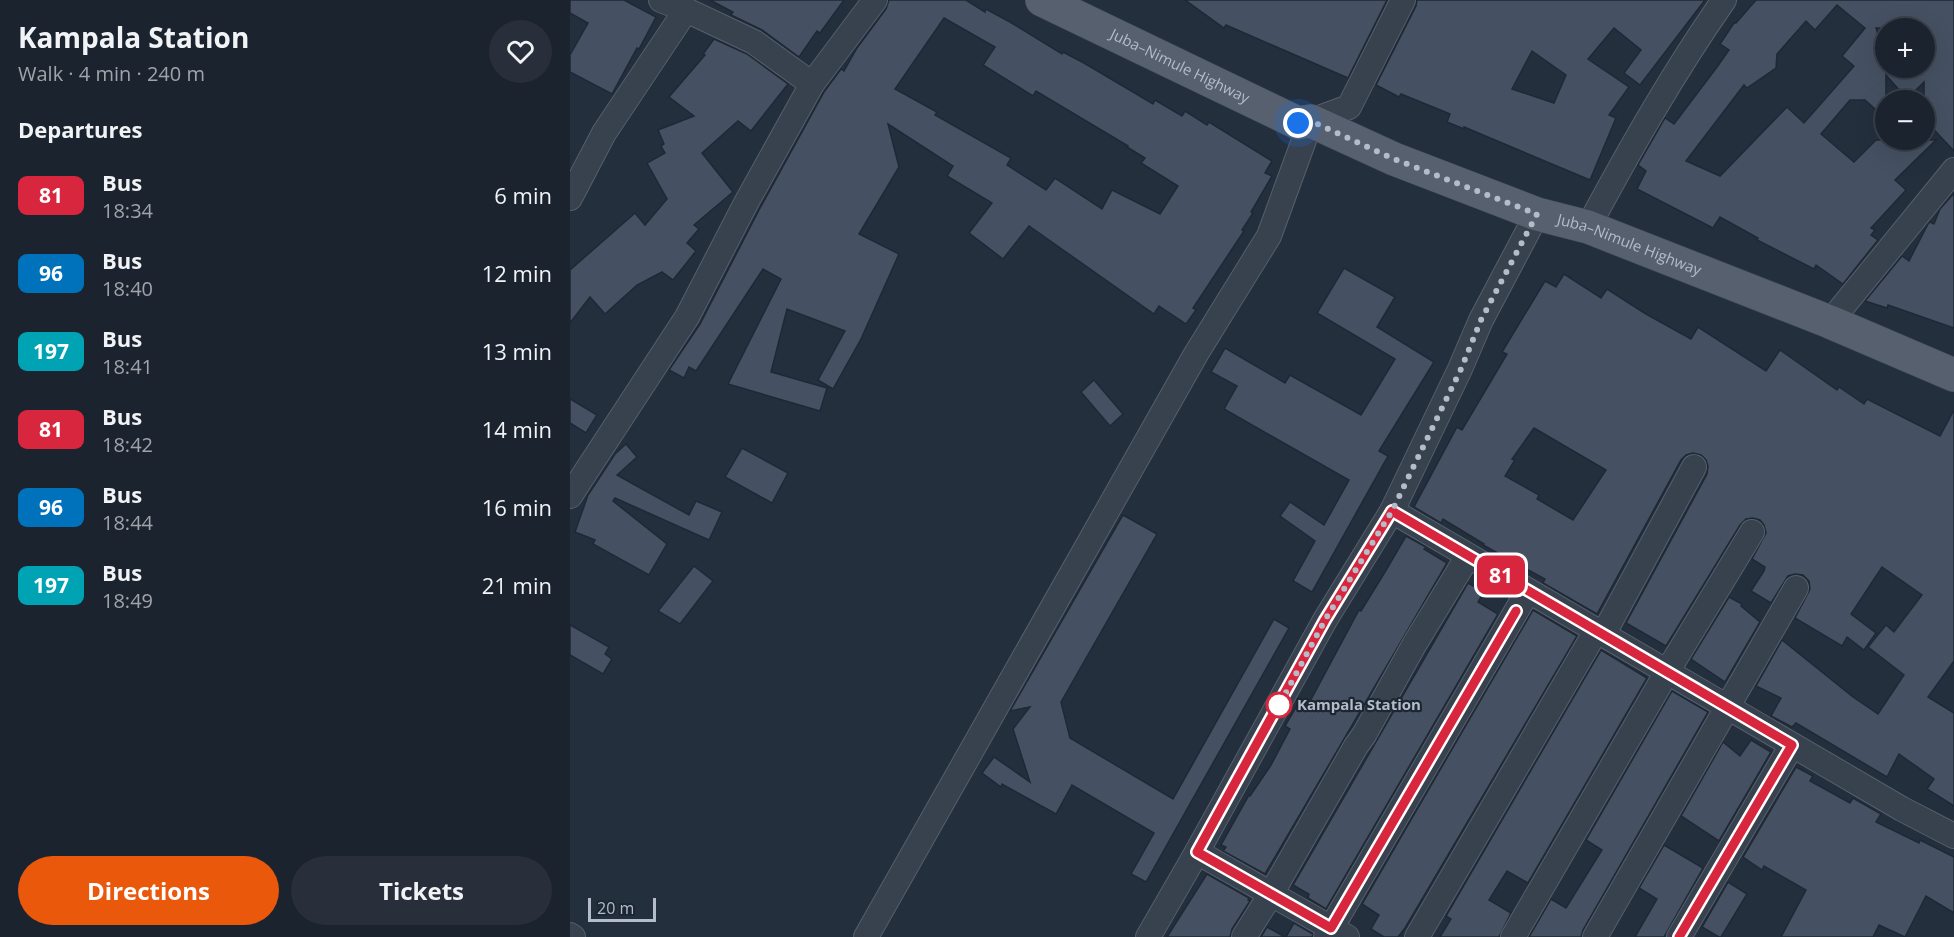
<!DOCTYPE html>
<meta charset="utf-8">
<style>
:root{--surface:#1b232e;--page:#282f3a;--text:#f1f3f6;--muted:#a0a4aa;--line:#39404a;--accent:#ea580c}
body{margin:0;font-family:"Open Sans",sans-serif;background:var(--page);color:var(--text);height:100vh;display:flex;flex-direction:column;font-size:22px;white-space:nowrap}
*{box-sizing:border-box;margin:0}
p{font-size:20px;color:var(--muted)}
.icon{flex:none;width:33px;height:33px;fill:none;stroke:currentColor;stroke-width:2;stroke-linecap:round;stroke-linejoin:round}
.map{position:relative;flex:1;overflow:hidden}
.panel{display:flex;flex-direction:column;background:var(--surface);width:570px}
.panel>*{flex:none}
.badge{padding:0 12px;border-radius:9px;font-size:21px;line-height:39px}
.fabs{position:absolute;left:1305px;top:18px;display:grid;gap:12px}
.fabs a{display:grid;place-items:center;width:60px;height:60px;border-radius:50%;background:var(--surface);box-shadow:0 6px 24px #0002,0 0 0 2px var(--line);font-size:30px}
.scale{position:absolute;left:18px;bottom:15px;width:68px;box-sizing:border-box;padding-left:6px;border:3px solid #b4bcc9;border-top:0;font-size:16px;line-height:21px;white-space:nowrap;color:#b4bcc9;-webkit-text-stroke:4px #1d2633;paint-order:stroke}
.you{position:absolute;width:30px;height:30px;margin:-15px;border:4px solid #fff;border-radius:50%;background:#1a73e8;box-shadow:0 0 0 9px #1a73e833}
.map>.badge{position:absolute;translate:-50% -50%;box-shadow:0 0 0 3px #fff}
h2{padding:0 18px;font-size:22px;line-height:54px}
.round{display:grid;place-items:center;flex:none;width:63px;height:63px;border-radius:32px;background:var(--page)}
.head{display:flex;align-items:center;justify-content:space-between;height:102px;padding:0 18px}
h1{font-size:28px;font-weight:700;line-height:45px}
.cta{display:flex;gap:12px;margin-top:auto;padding:12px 18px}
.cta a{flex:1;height:69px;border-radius:36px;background:var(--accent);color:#fff;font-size:24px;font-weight:700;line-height:69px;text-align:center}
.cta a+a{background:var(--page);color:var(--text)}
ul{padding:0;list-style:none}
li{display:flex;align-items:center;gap:18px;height:78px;padding:0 18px}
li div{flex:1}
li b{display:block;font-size:22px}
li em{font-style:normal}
li .badge{min-width:66px;font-weight:700;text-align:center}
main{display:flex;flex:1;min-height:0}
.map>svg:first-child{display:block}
</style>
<main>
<section class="panel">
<div class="head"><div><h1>Kampala Station</h1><p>Walk · 4 min · 240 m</p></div><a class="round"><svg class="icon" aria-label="heart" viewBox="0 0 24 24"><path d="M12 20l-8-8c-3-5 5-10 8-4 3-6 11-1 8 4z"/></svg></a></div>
<h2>Departures</h2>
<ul>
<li><span class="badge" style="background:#d7263d;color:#fff">81</span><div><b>Bus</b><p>18:34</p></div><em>6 min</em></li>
<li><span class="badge" style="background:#0072bc;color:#fff">96</span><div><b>Bus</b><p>18:40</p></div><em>12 min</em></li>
<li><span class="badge" style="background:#00a3b4;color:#fff">197</span><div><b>Bus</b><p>18:41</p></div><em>13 min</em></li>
<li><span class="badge" style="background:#d7263d;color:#fff">81</span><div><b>Bus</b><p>18:42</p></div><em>14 min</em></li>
<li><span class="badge" style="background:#0072bc;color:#fff">96</span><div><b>Bus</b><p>18:44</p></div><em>16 min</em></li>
<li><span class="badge" style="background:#00a3b4;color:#fff">197</span><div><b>Bus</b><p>18:49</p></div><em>21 min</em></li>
</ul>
<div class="cta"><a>Directions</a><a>Tickets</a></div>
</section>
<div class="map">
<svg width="1384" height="937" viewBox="0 0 1384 937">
<rect width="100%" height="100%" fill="#242f3e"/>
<!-- building -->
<g fill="#455162" stroke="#1f2835" stroke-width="1.5" fill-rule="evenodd">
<path d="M0 0H54L86 17 69 49 67 48 42 94 0 72V55L18 23 0 13Z"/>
<path d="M140 0H274L250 33 247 31 229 57 192 30 161 15 163 12Z"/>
<path d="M319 0H396L415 12 416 9 440 22 492 54 493 52 514 63 583 104 585 100 612 116 615 111 637 125 639 122 702 161 695 173 702 176 681 212 683 213 672 230 674 231 623 308 626 310 616 324 589 306 584 314 459 226 433 259 399 233 422 203 377 176 383 166 318 124 329 167 289 234 329 254 291 339 263 389 248 380 275 331 217 309 201 372 257 388 250 411 158 384 211 279 193 269 126 371 119 367 114 378 99 370 130 324 189 210 254 92 271 69 274 71 287 48 316 9ZM374 18 425 47 413 65 463 96 466 91 558 146 557 147 575 158 571 163 608 186 590 214 542 190 532 209 485 178 476 190 437 165 441 158 365 115 367 112 325 89Z"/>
<path d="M615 0H817L778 78 656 25 654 28Z"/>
<path d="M847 0H1135L1070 85 1054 73 1071 50 1044 28 1018 59 1059 87 1039 115 1046 118 1020 180 894 127V129L877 122 880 114 831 94 829 97 806 85 846 6ZM962 51 996 75 984 103 942 89Z"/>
<path d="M1186 0H1384V151L1354 119V82L1337 99 1316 75V119L1295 100H1280L1251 134 1284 162 1306 140H1366L1325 180 1336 190 1301 228 1305 230 1301 235 1308 240 1273 284 1246 265 1244 269 1187 240 1188 238 1150 217 1143 228 1067 189 1076 171 1068 165 1095 118 1104 124 1147 67 1159 50 1150 44 1164 23H1166ZM1267 5 1295 28 1272 56 1284 66 1234 123 1217 107 1150 176 1116 161 1174 85 1177 88 1206 68 1207 54 1236 21 1245 30ZM1306 28H1354V68H1316V60Z"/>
<path d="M144 39 177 54 218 84 181 131 168 121 132 153 163 192 124 225 129 229 117 243 126 251 103 280 92 272 67 285 35 314 20 297 0 323V270L65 213 75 225 97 199 77 163 95 153 91 146 94 144 88 130 124 116 99 97 135 55 133 54Z"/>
<path d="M1384 193V328L1318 305 1317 308 1295 301 1332 256 1339 261 1358 224 1360 222 1364 224 1370 209Z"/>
<path d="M774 268 825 297 807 327 864 362 809 451 818 456 742 592 723 581 745 541 710 516 720 502 754 525 779 480 654 409 667 386 641 372 655 348 715 383 720 375 791 415 825 359 747 313Z"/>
<path d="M994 274 1031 298 1037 289 1076 314 1121 339 1128 327 1196 371 1210 350 1267 390 1269 387 1294 404 1297 399 1370 436 1384 410V661L1358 697 1384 713V806L1357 789 1364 779 1329 754 1317 777 1226 723 1222 727 1201 716 1211 698 1186 686 1212 640 1283 697 1308 714 1334 675 1298 647 1316 625 1324 632 1352 595 1312 567 1281 614 1306 633 1294 650 1277 637 1272 646 1225 618 1240 589 1239 581 1233 575 1225 574 1218 576 1201 603 1181 591 1194 571 1195 567 1182 559 1196 533 1194 525 1190 520 1183 518 1176 519 1170 525 1096 646 1056 623 1137 474 1138 466 1136 460 1131 455 1123 453 1116 455 1111 460 1027 614 973 583 975 579 913 545 914 544 873 519 871 523 844 507 887 427 892 430 937 354 932 352 975 281 986 287ZM964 428 1036 470 1003 520 967 499 969 495 935 476 945 460 942 459Z"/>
<path d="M524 380 553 414 540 426 511 392Z"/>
<path d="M0 399 27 415 16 433 0 423Z"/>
<path d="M56 444 67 457 47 475 119 515 126 501 152 512 139 540 45 498 43 501 97 544 79 575 23 544 25 540 5 532 18 495 45 454Z"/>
<path d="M172 448 218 473 202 503 155 477Z"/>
<path d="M553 515 587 534 491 702 500 738 603 799 704 619 719 628 576 882 561 874 584 833 502 785 486 814 432 784 431 787 412 773 424 757 460 782 443 729 460 707 440 711Z"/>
<path d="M836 536 856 547 854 549 877 563 695 874 653 851 656 847 651 845 679 795 680 796 701 765 720 729 715 726 729 702 737 707 789 610 791 611 815 572Z"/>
<path d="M124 566 143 581 110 624 88 611Z"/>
<path d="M898 583 914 592 908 602 928 614 756 909 738 898 739 894 723 885Z"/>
<path d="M1159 597 1172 604 1171 606 1190 622 1155 682 1121 659Z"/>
<path d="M963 610 1007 636 835 928 828 937H814L801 929 809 915 792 904Z"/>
<path d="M0 625 39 647 35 654 42 659 33 674 0 655Z"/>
<path d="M1031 650 1077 678 958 883 937 871 919 900 941 913 929 937H870L881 919 876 916Z"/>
<path d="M1102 691 1138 712 1013 930 1011 937H959L981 899 996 908 1032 850 1016 840Z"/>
<path d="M1181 740 1201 752 1149 841 1111 816 1153 742 1170 756Z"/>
<path d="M1226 767 1243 776 1240 781 1280 803 1283 798 1311 814 1306 822 1349 843 1350 840 1384 857V913L1356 896 1335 937 1309 925 1303 937H1211L1236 890 1194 866 1192 870 1173 857Z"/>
<path d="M1094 845 1133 868 1094 937H1065L1087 899 1069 888Z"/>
<path d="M637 874 679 898 678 900 680 901 662 929 660 937H597Z"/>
<path d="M1158 882 1177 894 1151 937H1149L1132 927Z"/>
<path d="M724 923 743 934 742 937H716Z"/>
<path d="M697 927 715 937H691Z"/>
</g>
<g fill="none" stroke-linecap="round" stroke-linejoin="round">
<defs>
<g id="minor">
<path d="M91 0 116 10 184 42 242 84 305 0"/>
<path d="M0 198 34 133 116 10"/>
<path d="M1018 227C1060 149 1103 73 1154 0"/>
<path d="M1260 322 1384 170"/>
<path d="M0 496 117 317 176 203 242 84"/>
<path d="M822 511 1332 809 1384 836"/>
<path d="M1033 635 1124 467"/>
<path d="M627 852 777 937"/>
<path d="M0 935 3 937"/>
<path d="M296 937 626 354 699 236 741 121 779 107 833 0"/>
<path d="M578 937 627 852 755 620 822 511 890 369 911 320 967 214"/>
<path d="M674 937 701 894 786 746 794 735 844 645 898 556"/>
<path d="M756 937 958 591"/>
<path d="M847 937 1026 631"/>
<path d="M943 937 1097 672 1182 532"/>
<path d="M1025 937 1226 588"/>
<path d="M1109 937 1222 745"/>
</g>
<g id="primary">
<path id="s1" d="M472 0 728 123 741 121 824 159 967 214 1018 227 1260 322 1384 375"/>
</g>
</defs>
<!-- minor casing -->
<use href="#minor" stroke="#565f6c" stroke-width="26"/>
<!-- primary casing -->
<use href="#primary" stroke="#414a57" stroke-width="34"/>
<!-- minor -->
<use href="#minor" stroke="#38414e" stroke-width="24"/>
<!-- primary -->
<use href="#primary" stroke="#56606e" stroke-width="33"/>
</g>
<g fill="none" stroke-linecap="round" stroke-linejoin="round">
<defs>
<path id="line" d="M946 611 761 928 627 852 755 620 822 511 1222 745 1109 937"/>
</defs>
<!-- line casing -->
<use href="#line" stroke="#fff" stroke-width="14"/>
<!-- line -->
<use href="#line" stroke="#d7263d" stroke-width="9"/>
<!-- walk -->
<path stroke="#b4bcc9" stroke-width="6" stroke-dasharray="0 10.8" d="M709 705 705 713 755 620 822 511 891 369 911 320 967 214 824 159 741 121 728 123"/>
</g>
<!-- markers -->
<circle fill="#fff" stroke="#d7263d" stroke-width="3" cx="709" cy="705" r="12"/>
<g text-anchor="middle" stroke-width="4.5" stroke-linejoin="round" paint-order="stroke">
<!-- street labels -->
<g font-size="15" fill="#b4bcc9" stroke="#1d2633">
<text dy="5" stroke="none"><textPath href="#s1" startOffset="153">Juba–Nimule Highway</textPath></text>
<text dy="5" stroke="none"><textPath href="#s1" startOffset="639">Juba–Nimule Highway</textPath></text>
</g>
<!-- stop labels -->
<g font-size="15" font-weight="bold" fill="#b4bcc9" stroke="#1d2633" text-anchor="start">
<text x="727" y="710">Kampala Station</text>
</g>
</g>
</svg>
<div class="fabs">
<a>+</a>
<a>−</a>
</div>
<div class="scale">20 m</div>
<div class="you" style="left:728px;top:123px"></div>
<b class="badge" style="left:931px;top:575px;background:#d7263d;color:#fff">81</b>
</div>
</main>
